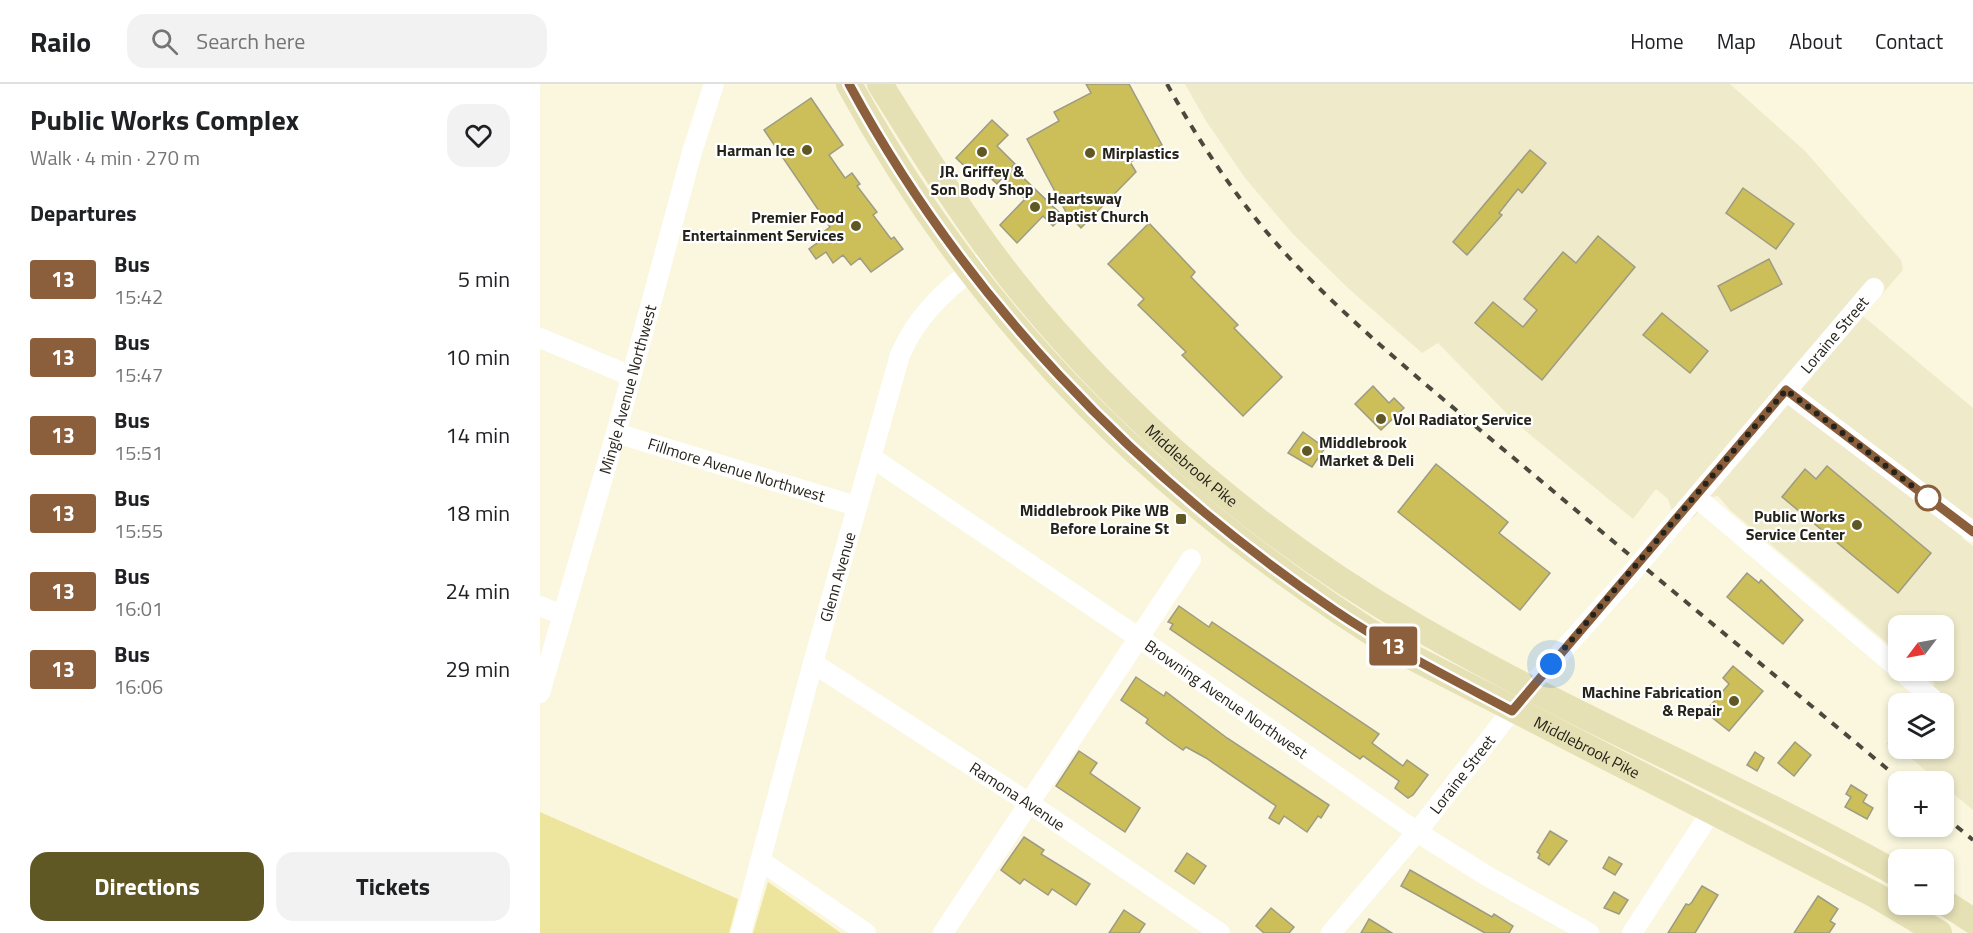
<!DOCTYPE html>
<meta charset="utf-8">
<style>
:root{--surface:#fff;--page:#f2f2f2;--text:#202124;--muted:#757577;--line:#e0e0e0;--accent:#5f5724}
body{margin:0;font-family:"Titillium Web",sans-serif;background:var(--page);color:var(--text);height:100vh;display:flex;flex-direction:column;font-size:22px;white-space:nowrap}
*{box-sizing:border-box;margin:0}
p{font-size:20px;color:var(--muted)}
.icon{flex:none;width:33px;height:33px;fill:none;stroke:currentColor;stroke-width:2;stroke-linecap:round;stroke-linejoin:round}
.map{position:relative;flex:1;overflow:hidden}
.panel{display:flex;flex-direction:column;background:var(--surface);width:540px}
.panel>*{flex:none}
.badge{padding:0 12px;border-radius:4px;font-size:21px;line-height:39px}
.needle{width:39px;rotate:238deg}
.tools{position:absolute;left:1348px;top:531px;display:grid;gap:12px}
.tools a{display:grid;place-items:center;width:66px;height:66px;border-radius:12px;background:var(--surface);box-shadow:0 3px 9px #0003;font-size:30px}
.you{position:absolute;width:30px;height:30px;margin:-15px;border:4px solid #fff;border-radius:50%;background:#1a73e8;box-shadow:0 0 0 9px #1a73e833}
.map>.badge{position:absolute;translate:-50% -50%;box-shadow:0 0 0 3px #fff}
h2{padding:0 30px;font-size:22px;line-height:54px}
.round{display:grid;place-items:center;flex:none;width:63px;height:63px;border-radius:18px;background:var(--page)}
.headline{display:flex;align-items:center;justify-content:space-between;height:102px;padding:0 30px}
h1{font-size:28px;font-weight:700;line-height:45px}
.primary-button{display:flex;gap:12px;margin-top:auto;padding:12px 30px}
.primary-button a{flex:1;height:69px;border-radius:18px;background:var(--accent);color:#fff;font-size:24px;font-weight:700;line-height:69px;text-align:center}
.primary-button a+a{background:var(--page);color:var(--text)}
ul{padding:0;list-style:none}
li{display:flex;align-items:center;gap:18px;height:78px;padding:0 30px}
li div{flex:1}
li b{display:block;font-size:22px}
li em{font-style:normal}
li .badge{min-width:66px;font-weight:700;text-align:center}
header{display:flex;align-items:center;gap:36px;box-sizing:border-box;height:84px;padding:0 30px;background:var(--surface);border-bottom:2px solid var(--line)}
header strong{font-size:28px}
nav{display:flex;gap:33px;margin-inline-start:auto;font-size:21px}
.search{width:420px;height:54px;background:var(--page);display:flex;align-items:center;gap:15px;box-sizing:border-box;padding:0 21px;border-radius:18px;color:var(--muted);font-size:22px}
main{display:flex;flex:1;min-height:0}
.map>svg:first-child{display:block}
</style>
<header>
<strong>Railo</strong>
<div class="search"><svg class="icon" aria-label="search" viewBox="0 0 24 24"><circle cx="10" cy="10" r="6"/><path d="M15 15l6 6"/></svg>Search here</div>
<nav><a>Home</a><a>Map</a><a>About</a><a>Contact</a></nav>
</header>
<main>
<section class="panel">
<div class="headline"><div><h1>Public Works Complex</h1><p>Walk · 4 min · 270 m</p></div><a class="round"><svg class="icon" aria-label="heart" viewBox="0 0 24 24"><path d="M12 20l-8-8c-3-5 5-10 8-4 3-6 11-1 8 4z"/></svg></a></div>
<h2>Departures</h2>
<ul>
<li><span class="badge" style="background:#8b5e3c;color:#fff">13</span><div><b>Bus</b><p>15:42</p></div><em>5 min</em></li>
<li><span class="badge" style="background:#8b5e3c;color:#fff">13</span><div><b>Bus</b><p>15:47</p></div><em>10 min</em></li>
<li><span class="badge" style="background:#8b5e3c;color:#fff">13</span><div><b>Bus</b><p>15:51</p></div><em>14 min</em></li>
<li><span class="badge" style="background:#8b5e3c;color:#fff">13</span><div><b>Bus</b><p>15:55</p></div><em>18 min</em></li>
<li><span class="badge" style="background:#8b5e3c;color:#fff">13</span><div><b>Bus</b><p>16:01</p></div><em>24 min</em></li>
<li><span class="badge" style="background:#8b5e3c;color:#fff">13</span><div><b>Bus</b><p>16:06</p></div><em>29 min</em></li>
</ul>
<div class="primary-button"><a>Directions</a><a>Tickets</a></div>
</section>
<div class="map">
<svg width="1433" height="849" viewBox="0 0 1433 849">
<rect width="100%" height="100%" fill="#faf7de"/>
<!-- built -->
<path fill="#efebca" d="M645 0H1190L1265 67 1361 176 1363 186 1323 232 1433 324V441L1422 454 1433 462V726L1404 702V698L1398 697 1365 669 1346 660 1359 645V664H1404V620L1379 619 1395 600 1380 587 1404 586V542H1359V569L1190 426 1178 412 1171 413 1154 433 1146 438 1132 427 1128 415 1116 405 1093 435 977 340 898 259 882 269 809 205 753 150 705 94 666 37Z"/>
<!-- green -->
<g fill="#ede49e">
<path d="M0 728 198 815 189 849H0Z"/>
<path d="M228 798 301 849H213Z"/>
</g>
<!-- building -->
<g fill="#ccbe58" stroke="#9d9b84" stroke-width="1.5">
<path d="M546 0H589L622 61 590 78 596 88 541 144 526 128 487 55 519 37 514 28 551 9Z"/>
<path d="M271 14 303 61 289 71 305 94 312 89 320 100 317 102 337 128 333 131 351 155 354 153 363 165 331 188 320 174 311 181 303 171 293 179 286 168 276 175 269 165 277 159 274 155 290 143 224 46Z"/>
<path d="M452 36 468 51 457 62 475 80 472 83 523 132 513 142 503 132 477 159 460 141 485 115 463 93 457 100 442 86 435 92 416 74Z"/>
<path d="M990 66 1006 79 982 109 978 105 959 129 962 131 927 171 913 158Z"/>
<path d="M1203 104 1254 140 1236 165 1186 129Z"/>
<path d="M609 139 655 188 651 193 698 241 694 244 742 293 703 332 642 271 646 268 598 221 604 215 568 180Z"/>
<path d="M1058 152 1095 183 1002 296 935 239 953 218 983 243 997 226 984 215 1023 168 1036 179Z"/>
<path d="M1229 175 1242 200 1191 227 1178 202Z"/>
<path d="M1122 229 1168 267 1150 289 1103 251Z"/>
<path d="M833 302 849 319 854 314 864 324 841 346 815 320Z"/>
<path d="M763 348 785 364 772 383 748 369Z"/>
<path d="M896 380 968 438 959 449 1010 489 980 526 858 428Z"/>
<path d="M1287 382 1391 469 1358 509 1242 413 1265 385 1276 395Z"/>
<path d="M1207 489 1219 499 1221 496 1263 536 1243 560 1187 513Z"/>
<path d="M639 522 669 543 672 538 839 650 832 659 863 682 867 676 888 691 873 711 868 714 855 704 859 697 823 672 820 675 630 545 633 540 628 538Z"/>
<path d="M1193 582 1223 607 1189 647 1165 628 1189 600 1183 594Z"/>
<path d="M596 593 624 612 626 608 687 654 789 721 781 734 778 732 767 748 744 732 739 740 729 734 736 722 666 674 646 663 643 666 627 655 606 639 608 635 581 616Z"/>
<path d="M1255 658 1271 671 1254 692 1238 679Z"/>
<path d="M539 667 557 679 550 689 600 724 585 748 516 702Z"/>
<path d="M1215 668 1224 674 1217 687 1207 681Z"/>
<path d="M1311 701 1327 711 1323 718 1333 724 1327 735 1305 723 1311 713 1306 710Z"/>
<path d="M1010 747 1027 757 1009 781 998 774 1000 770 997 768Z"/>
<path d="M484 753 504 766 501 770 550 800 536 821 512 805 508 811 484 795 480 800 461 786Z"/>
<path d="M647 769 666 782 654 800 635 787Z"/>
<path d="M1069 773 1082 780 1075 791 1063 784Z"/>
<path d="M870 786 952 833 954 830 973 842 969 849H945L861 802Z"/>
<path d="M1162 802 1178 811 1155 849H1128L1146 820 1149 821 1152 818Z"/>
<path d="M1074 808 1088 816 1079 830 1064 824Z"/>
<path d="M1278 812 1298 825 1290 837 1295 840 1289 849H1254Z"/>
<path d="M731 824 754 843 749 849H724L716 842Z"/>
<path d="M584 826 605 840 599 849H569Z"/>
<path d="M829 835 852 849H821Z"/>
</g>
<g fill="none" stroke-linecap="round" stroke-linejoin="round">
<!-- minor -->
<g stroke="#fff" stroke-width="20">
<path d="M0 254 91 292"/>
<path d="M1246 307 1433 448"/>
<path id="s1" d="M76 349 316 422"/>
<path id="s2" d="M331 373 599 554 877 748 947 792 1049 849"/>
<path d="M1156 413 1359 585"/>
<path d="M0 522 22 531"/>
<path id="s3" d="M273 579 489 719 680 849"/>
<path d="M1360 586 1393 615"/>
<path id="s4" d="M0 609 76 349 152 68 174 0"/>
<path d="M221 777 326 849"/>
<path id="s5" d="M201 849 273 579 360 271C377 231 406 205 441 179"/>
<path d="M403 849 651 475"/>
<path id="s6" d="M791 849 877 748 990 603 1083 499 1334 204"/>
<path d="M1092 849 1171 728"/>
</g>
<!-- major -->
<g stroke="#e6e0b5" stroke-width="26">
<path id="s7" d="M309 0C443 245 628 424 864 569L1335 811 1399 849"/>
<path id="s8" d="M340 0C382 67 424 135 473 197 583 335 724 455 877 543 1034 634 1202 703 1359 791"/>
<path d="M1404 818 1433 837"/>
</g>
<!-- rail -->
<g stroke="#4b493d" stroke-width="4" stroke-dasharray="8 8" stroke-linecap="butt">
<path d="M627 0C663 65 706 129 758 183 833 260 918 327 1000 396 1120 497 1242 597 1363 698"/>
<path d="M1404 732 1433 756"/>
</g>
</g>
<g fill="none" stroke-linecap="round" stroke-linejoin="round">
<defs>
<path id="line" d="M309 0C424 213 594 390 794 526 850 564 912 595 972 627L1246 306 1433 448"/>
</defs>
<!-- line casing -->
<use href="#line" stroke="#fff" stroke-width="14"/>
<!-- line -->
<use href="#line" stroke="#8b5e3c" stroke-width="9"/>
<!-- walk -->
<path stroke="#25231a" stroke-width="6" stroke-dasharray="0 10.8" d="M1011 580 1246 306 1388 414"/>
</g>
<!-- markers -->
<g fill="#5f5724" stroke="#fff" stroke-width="2">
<circle cx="267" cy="66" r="6"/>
<circle cx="442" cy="68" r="6"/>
<circle cx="550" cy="69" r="6"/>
<circle cx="495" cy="123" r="6"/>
<circle cx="316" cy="142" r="6"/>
<circle cx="841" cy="335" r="6"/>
<circle cx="767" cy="367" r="6"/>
<rect x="635" y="429" width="12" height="12" rx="3"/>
<circle cx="1317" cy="441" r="6"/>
<circle cx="1194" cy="617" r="6"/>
</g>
<circle fill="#fff" stroke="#8b5e3c" stroke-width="3" cx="1388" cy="414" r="12"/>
<g text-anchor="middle" stroke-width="4.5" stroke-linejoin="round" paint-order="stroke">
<!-- poi labels -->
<g font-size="16" font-weight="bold" fill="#25231a" stroke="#fff" text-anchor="end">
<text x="255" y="72">Harman Ice</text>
<text x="562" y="75" text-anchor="start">Mirplastics</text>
<text x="442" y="93" text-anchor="middle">JR. Griffey &amp;<tspan x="442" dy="18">Son Body Shop</tspan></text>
<text x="507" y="120" text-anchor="start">Heartsway<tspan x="507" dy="18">Baptist Church</tspan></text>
<text x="304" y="139">Premier Food<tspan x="304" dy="18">Entertainment Services</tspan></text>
<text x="853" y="341" text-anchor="start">Vol Radiator Service</text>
<text x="779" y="364" text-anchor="start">Middlebrook<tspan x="779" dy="18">Market &amp; Deli</tspan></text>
<text x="629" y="432">Middlebrook Pike WB<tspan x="629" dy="18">Before Loraine St</tspan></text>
<text x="1305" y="438">Public Works<tspan x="1305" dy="18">Service Center</tspan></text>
<text x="1182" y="614">Machine Fabrication<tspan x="1182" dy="18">&amp; Repair</tspan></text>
</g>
<!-- street labels -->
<g font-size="16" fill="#25231a" stroke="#fff">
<text dy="6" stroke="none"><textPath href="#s6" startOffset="782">Loraine Street</textPath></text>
<text dy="6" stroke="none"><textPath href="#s4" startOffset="316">Mingle Avenue Northwest</textPath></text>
<text dy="6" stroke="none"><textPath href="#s8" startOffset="495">Middlebrook Pike</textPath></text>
<text dy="6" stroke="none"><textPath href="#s1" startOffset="126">Fillmore Avenue Northwest</textPath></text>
<text dy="6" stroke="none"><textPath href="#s5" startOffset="369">Glenn Avenue</textPath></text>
<text dy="6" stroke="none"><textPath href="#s2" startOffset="430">Browning Avenue Northwest</textPath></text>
<text dy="6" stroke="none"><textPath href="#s7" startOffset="1010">Middlebrook Pike</textPath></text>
<text dy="6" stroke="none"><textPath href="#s6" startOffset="206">Loraine Street</textPath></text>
<text dy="6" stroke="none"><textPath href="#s3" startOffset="244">Ramona Avenue</textPath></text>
</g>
</g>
</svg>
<div class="tools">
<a><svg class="needle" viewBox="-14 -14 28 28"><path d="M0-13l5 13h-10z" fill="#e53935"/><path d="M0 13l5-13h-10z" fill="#757577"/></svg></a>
<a><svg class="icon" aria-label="layers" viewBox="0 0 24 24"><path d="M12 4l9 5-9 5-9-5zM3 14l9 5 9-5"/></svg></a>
<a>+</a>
<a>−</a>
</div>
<div class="you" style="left:1011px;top:580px"></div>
<b class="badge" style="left:853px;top:562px;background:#8b5e3c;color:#fff">13</b>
</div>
</main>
